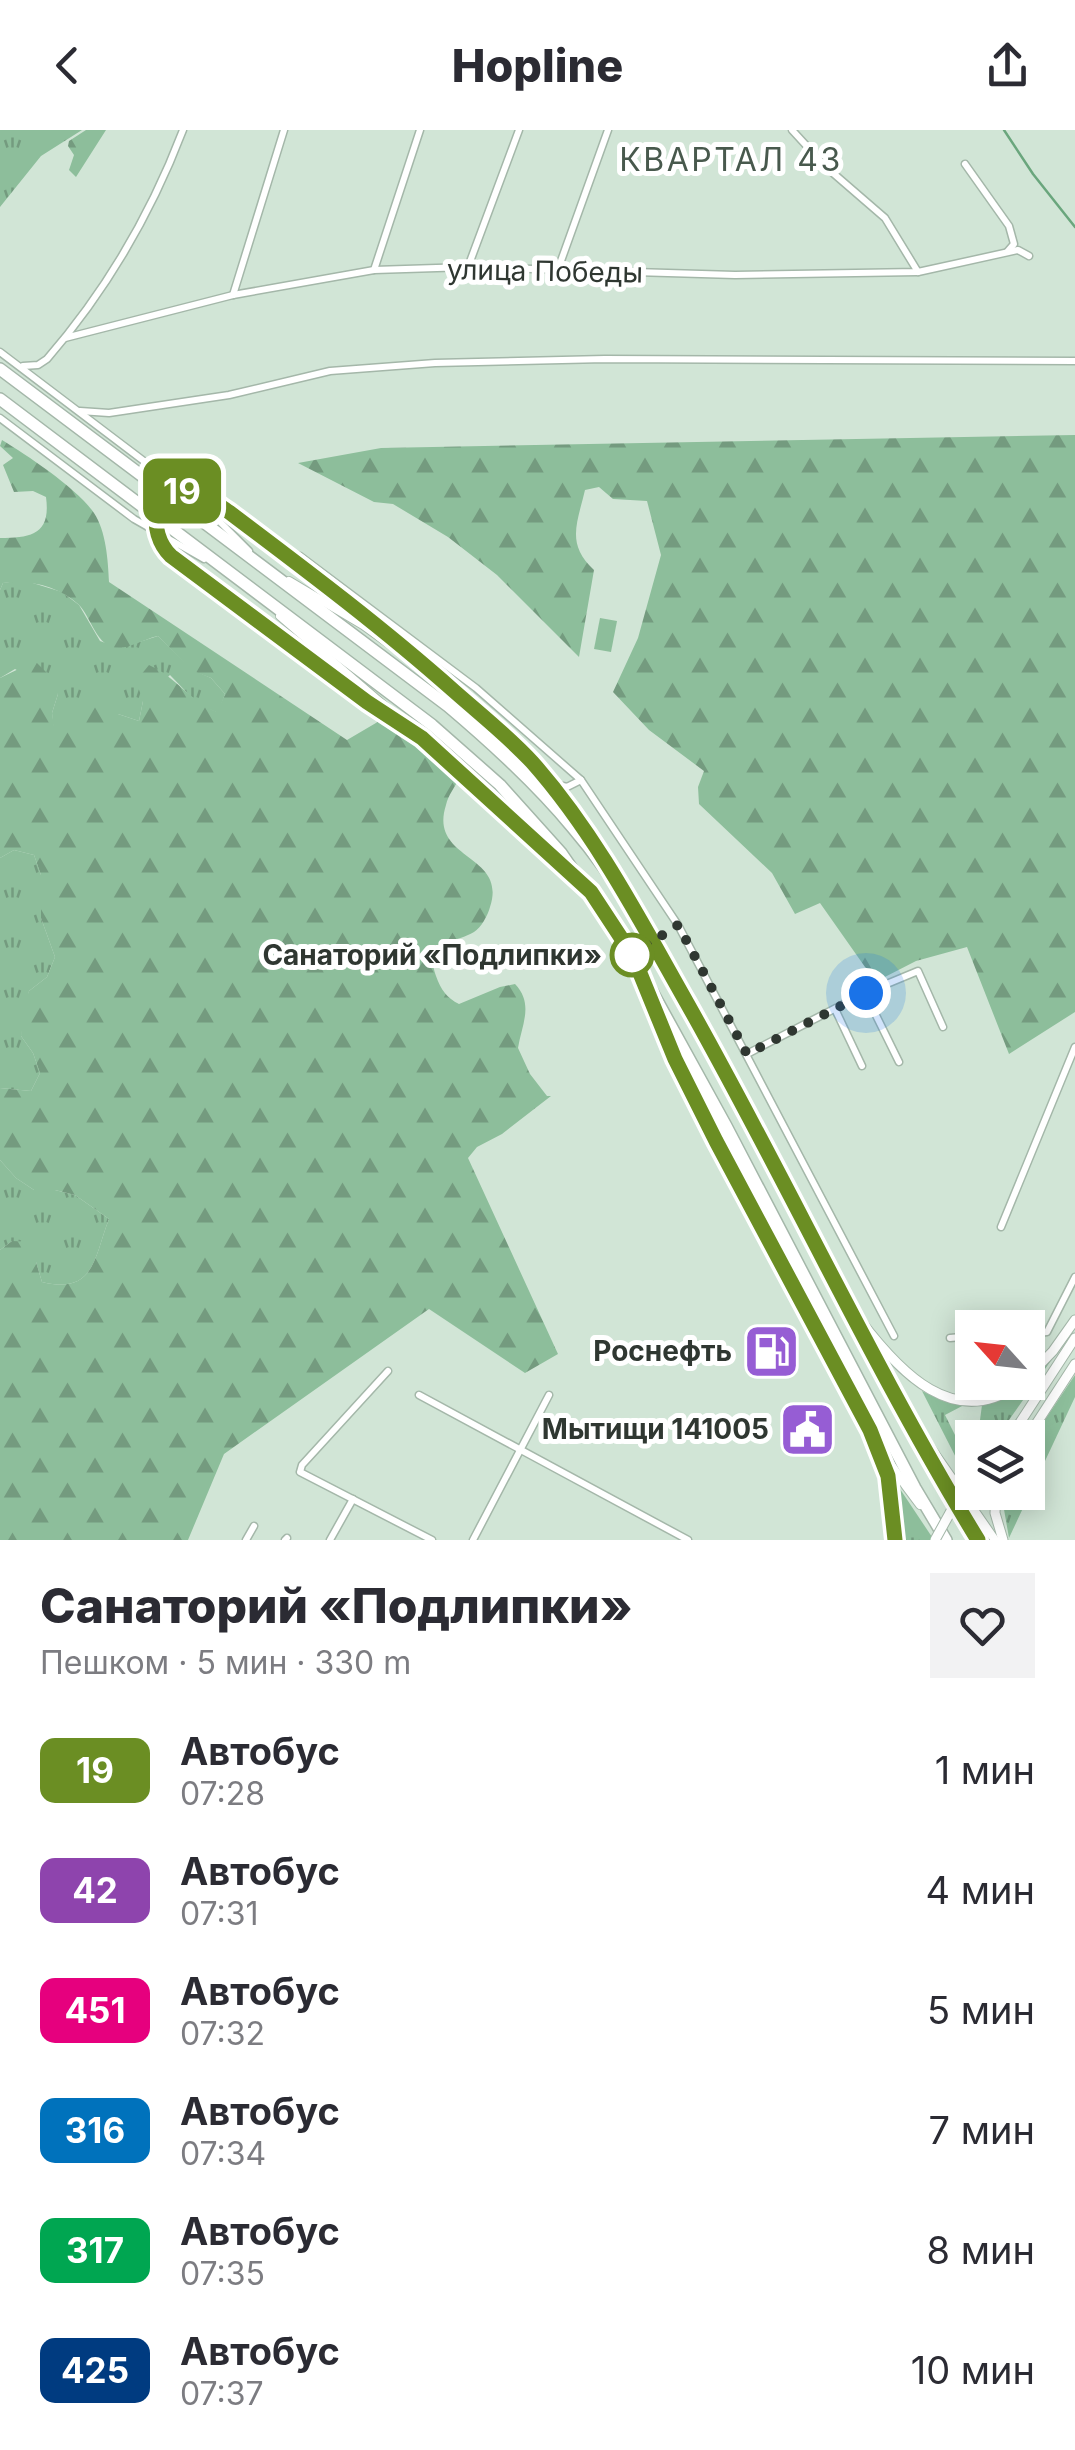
<!DOCTYPE html>
<html lang="ru">
<meta charset="utf-8">
<style>
:root{--surface:#fff;--page:#f2f2f3;--text:#2b2b33;--muted:#7c7c81}
body{margin:0;font-family:Inter,sans-serif;background:var(--page);color:var(--text);height:100vh;display:flex;flex-direction:column;font-size:38px;white-space:nowrap}
*{box-sizing:border-box;margin:0}
p{font-size:32px;color:var(--muted)}
.icon{flex:none;width:55px;height:55px;fill:none;stroke:currentColor;stroke-width:2;stroke-linecap:round;stroke-linejoin:round}
.map{position:relative;height:1410px;overflow:hidden}
.drawer{display:flex;flex-direction:column;background:var(--surface);flex:1}
.drawer>*{flex:none}
.badge{padding:0 20px;border-radius:15px;font-size:35px;line-height:65px}
.needle{width:65px;rotate:297deg}
.buttons{position:absolute;left:955px;top:1180px;display:grid;gap:20px}
.buttons a{display:grid;place-items:center;width:90px;height:90px;border-radius:0px;background:var(--surface);box-shadow:0 5px 25px #0003;font-size:50px}
.you{position:absolute;width:50px;height:50px;margin:-25px;border:8px solid #fff;border-radius:50%;background:#1a73e8;box-shadow:0 0 0 15px #1a73e833}
.map>.badge{position:absolute;translate:-50% -50%;box-shadow:0 0 0 5px #fff}
.round{display:grid;place-items:center;flex:none;width:105px;height:105px;border-radius:0px;background:var(--page)}
.headline{display:flex;align-items:center;justify-content:space-between;height:170px;padding:0 40px}
h1{font-size:48px;font-weight:800;line-height:75px}
ul{padding:0;list-style:none}
li{display:flex;align-items:center;gap:30px;height:120px;padding:0 40px}
li div{flex:1}
li b{display:block;font-size:38px}
li em{font-style:normal}
li .badge{min-width:110px;font-weight:700;text-align:center}
header{display:flex;justify-content:space-between;align-items:center;height:130px;padding:0 40px;background:var(--surface);font-size:45px;font-weight:800}
.map>svg:first-child{display:block}
</style>
<header><svg class="icon" aria-label="back" viewBox="0 0 24 24"><path d="M15 5l-7 7 7 7"/></svg>Hopline<svg class="icon" aria-label="share" viewBox="0 0 24 24"><path d="M12 15V3M7 8l5-5 5 5M5 13v7h14v-7"/></svg></header>
<div class="map">
<svg width="1075" height="1410" viewBox="0 0 1075 1410">
<defs>
<pattern id="grass-tufts" width="24" height="20" patternUnits="userSpaceOnUse" patternTransform="scale(2.5)"><rect width="24" height="20" fill="#8dbe9b"/><path d="M3 7l-1-3M5 7V3M7 7l1-3M15 17l-1-3M17 17v-4M19 17l1-3" fill="none" stroke="#749b7f"/></pattern>
<pattern id="forest-firs" width="22" height="20" patternUnits="userSpaceOnUse" patternTransform="scale(2.5)"><rect width="22" height="20" fill="#8dbe9b"/><path d="M5 1l3.5 6h-7zM16 11l3.5 6h-7z" fill="#749b7f"/></pattern>
</defs>
<rect width="100%" height="100%" fill="#d1e5d6"/>
<!-- grass -->
<g fill="url(#grass-tufts)">
<path d="M0 0H82L41 26 0 77Z"/>
<path d="M23 450 62 462 79 475 100 511 120 518 158 506 193 540 211 548 225 564 218 583 198 574 170 545 143 571 139 591 118 584 54 604 52 583 58 564 15 539 0 548V460L3 453Z"/>
<path d="M14 720 34 725 41 745V788L55 827 47 847 29 861 21 906 33 923 40 943 31 961 0 958V728Z"/>
<path d="M0 1030 16 1048 34 1060H55L75 1065 109 1089C94 1127 95 1165 42 1152L36 1132 12 1111 0 1120Z"/>
<path d="M1057 1222 997 1307 972 1308V1359L922 1261 943 1271 964 1275 945 1285 958 1311 984 1299 980 1290 982 1275C1015 1264 1035 1248 1057 1222Z"/>
<path d="M1075 1245V1267L1009 1408 1002 1368 1006 1363 1028 1362V1315Z"/>
<path d="M898 1358 900 1359 934 1410H899L895 1361Z"/>
</g>
<!-- forest -->
<g fill="url(#forest-firs)">
<path d="M86 0H106L76 47 69 40 74 25 68 16 69 11Z"/>
<path d="M1075 305V882L1009 924 967 817 916 831 879 850 865 837 820 773 795 784 772 743 699 674 698 657 704 641 649 600 613 562 638 508 661 425 647 371 613 369 599 357 585 360C577 394 566 414 594 440L579 527 497 445 448 407 393 374 374 372 298 333 381 318Z"/>
<path d="M2 310C28 326 77 358 94 383 106 401 108 430 109 452L347 610 381 590 460 648C455 656 448 666 446 675 428 731 508 723 490 777 488 785 481 798 474 802 454 814 423 810 436 846 441 860 447 868 459 874L500 857 515 854C534 874 522 894 518 918L530 944 547 966H551L502 1004 477 1017 468 1028 558 1224 525 1243 429 1179 224 1324 188 1410H0V1120L12 1111 35 1112 36 1132 42 1152C95 1165 94 1127 109 1089L75 1065 55 1060H34L16 1048 0 1030V958L31 961 40 943 33 923 21 906 22 881 29 861 47 847 55 827 41 788V745L34 725 14 720 0 728V548L35 531 49 545 58 564 52 583 55 603 74 595 82 576 103 570 118 584 139 591 143 571 136 551 149 535C176 547 190 571 217 582L225 564 211 548 193 541 158 506C148 508 128 518 120 518 96 519 92 487 78 474 59 456 28 449 3 453L0 460V408C32 408 51 404 46 367L33 361 14 362 3 335 13 328 0 316Z"/>
</g>
<!-- pitch -->
<path fill="#8dbe9b" d="M600 488 617 491 611 522 594 519Z"/>
<g fill="none" stroke-linecap="round" stroke-linejoin="round">
<!-- stream -->
<path stroke="#6aa67d" stroke-width="2.5" d="M1004 0 1033 44 1075 97"/>
<defs>
<g id="minor">
<path d="M792 0 826 37 885 88 918 142"/>
<path d="M965 34 1009 96 1014 114 1008 121"/>
<path d="M468 137 519 0"/>
<path d="M374 140 420 0"/>
<path d="M557 142 608 0"/>
<path d="M233 165 284 0"/>
<path d="M65 208 233 165 374 140 468 137 735 145 918 142 1018 120 1029 126"/>
<path d="M0 222 207 379 249 421"/>
<path d="M23 236 38 235 47 229C106 161 151 84 183 0"/>
<path d="M80 281 109 283 229 265 330 241 435 233 605 229 1075 231"/>
<path d="M0 288 134 389 204 429"/>
<path d="M300 426 476 558 581 650 678 795 894 1206"/>
<path d="M550 653 567 657 581 650"/>
<path d="M865 863 899 932"/>
<path d="M835 879 862 936"/>
<path d="M747 924 865 863 918 841 943 897"/>
<path d="M1001 1097 1075 917"/>
<path d="M1028 1204 1047 1202 1075 1147"/>
<path d="M950 1208 972 1206"/>
<path d="M388 1241 302 1335 300 1342 432 1410"/>
<path d="M419 1265 688 1410"/>
<path d="M246 1410 254 1396"/>
<path d="M285 1410 287 1408"/>
<path d="M330 1410 353 1369"/>
<path d="M473 1410 549 1265"/>
</g>
<g id="tertiary">
<path d="M289 451 363 495 420 536"/>
<path d="M280 486 402 591"/>
<path d="M645 859C682 956 735 1047 783 1138 826 1218 864 1303 920 1375"/>
<path d="M929 1315 995 1410"/>
<path d="M880 1323 888 1346 895 1410"/>
</g>
<g id="secondary">
<path d="M229 383C305 439 381 495 452 559 511 612 569 665 608 736"/>
<path d="M187 438 367 572 422 608 571 743"/>
<path d="M860 1190C898 1240 955 1304 1022 1252"/>
<path d="M1028 1247 1053 1221 1075 1190"/>
<path d="M1010 1308 1075 1208"/>
<path d="M1027 1308 1075 1234"/>
<path d="M996 1362 995 1383 1003 1410"/>
</g>
<g id="trunk">
<path d="M0 239 448 576C493 614 536 653 573 698 626 760 664 832 704 902 799 1070 877 1246 978 1410"/>
<path d="M0 269 432 595 500 655 561 723 633 827 726 996 915 1358 946 1410"/>
</g>
</defs>
<!-- minor casing -->
<use href="#minor" stroke="#a4b7a9" stroke-width="9"/>
<!-- tertiary casing -->
<use href="#tertiary" stroke="#a4b7a9" stroke-width="10"/>
<!-- secondary casing -->
<use href="#secondary" stroke="#a4b7a9" stroke-width="11"/>
<!-- trunk casing -->
<use href="#trunk" stroke="#a4b7a9" stroke-width="14"/>
<!-- minor -->
<use href="#minor" stroke="#fff" stroke-width="6"/>
<!-- tertiary -->
<use href="#tertiary" stroke="#fff" stroke-width="8"/>
<!-- secondary -->
<use href="#secondary" stroke="#fff" stroke-width="9"/>
<!-- trunk -->
<use href="#trunk" stroke="#fff" stroke-width="11"/>
<defs>
<g id="secondary-bridge">
<path d="M187 438C176 430 163 422 157 410 146 385 167 357 194 362 207 365 218 374 229 383"/>
<path d="M935 1410 951 1381 972 1353"/>
</g>
</defs>
<!-- secondary-bridge casing -->
<use href="#secondary-bridge" stroke="#a4b7a9" stroke-width="11" stroke-linecap="butt"/>
<!-- secondary-bridge -->
<use href="#secondary-bridge" stroke="#fff" stroke-width="9"/>
</g>
<g fill="none" stroke-linecap="round" stroke-linejoin="round">
<defs>
<path id="line" d="M895 1410 888 1346 870 1300 716 1011 675 929 633 826 591 762 422 608 367 572 171 426C146 402 152 353 194 362 208 365 218 375 229 382 306 440 382 497 454 561 480 584 508 606 532 632 595 703 640 790 687 873 787 1050 872 1236 978 1410"/>
</defs>
<!-- line casing -->
<use href="#line" stroke="#fff" stroke-width="22"/>
<!-- line -->
<use href="#line" stroke="#6b8e23" stroke-width="15"/>
<!-- walk -->
<path stroke="#2f3731" stroke-width="10" stroke-dasharray="0 18" d="M632 825 678 795 747 924 866 863"/>
</g>
<!-- icons -->
<defs>
<symbol id="fuel-square" viewBox="-11 -11 22 22"><rect x="-9" y="-9" width="18" height="18" rx="4" fill="#965dd4" stroke="#fff"/><path d="M-5.5-6h7V0h2V4h1.3V-2.5L3-4.5l.8-.8L6-3V5H2.5V1h-1V6h-7ZM-4.2-4.7v3.2H.2V-4.7Z" fill="#fff"/></symbol>
<symbol id="civic-square" viewBox="-11 -11 22 22"><rect x="-9" y="-9" width="18" height="18" rx="4" fill="#965dd4" stroke="#fff"/><path d="M-.6-6.5H3V-4.5H.6V-3L4-1V1h2V6H-6V1h2V-1L-.6-3ZM-1.2 2.5V6h2.4V2.5Z" fill="#fff"/></symbol>
</defs>
<g fill-rule="evenodd">
<use href="#fuel-square" x="740" y="1190" width="63" height="63"/>
<use href="#civic-square" x="776" y="1268" width="63" height="63"/>
</g>
<!-- markers -->
<circle fill="#fff" stroke="#6b8e23" stroke-width="5" cx="632" cy="825" r="20"/>
<g text-anchor="middle" stroke-width="10" stroke-linejoin="round" paint-order="stroke">
<!-- street labels -->
<g font-size="28" fill="#2f3731" stroke="#fff">
<text transform="translate(545 141) rotate(1)" y="10">улица Победы</text>
</g>
<!-- stop labels -->
<g font-size="28" font-weight="bold" fill="#2f3731" stroke="#fff" text-anchor="end">
<text x="602" y="835">Санаторий «Подлипки»</text>
</g>
<!-- poi labels -->
<g font-size="28" font-weight="bold" fill="#2f3731" stroke="#fff" text-anchor="end">
<text x="732" y="1231">Роснефть</text>
<text x="769" y="1309">Мытищи 141005</text>
</g>
<!-- quarter labels -->
<g font-size="32" letter-spacing="2.5" fill="#48594d" stroke="#fff">
<text x="731" y="41">КВАРТАЛ 43</text>
</g>
</g>
</svg>
<div class="buttons">
<a><svg class="needle" viewBox="-14 -14 28 28"><path d="M0-13l5 13h-10z" fill="#e53935"/><path d="M0 13l5-13h-10z" fill="#7c7c81"/></svg></a>
<a><svg class="icon" aria-label="layers" viewBox="0 0 24 24"><path d="M12 4l9 5-9 5-9-5zM3 14l9 5 9-5"/></svg></a>
</div>
<div class="you" style="left:866px;top:863px"></div>
<b class="badge" style="left:182px;top:361px;background:#6b8e23;color:#fff">19</b>
</div>
<section class="drawer">
<div class="headline"><div><h1>Санаторий «Подлипки»</h1><p>Пешком · 5 мин · 330 m</p></div><a class="round"><svg class="icon" aria-label="heart" viewBox="0 0 24 24"><path d="M12 20l-8-8c-3-5 5-10 8-4 3-6 11-1 8 4z"/></svg></a></div>
<ul>
<li><span class="badge" style="background:#6b8e23;color:#fff">19</span><div><b>Автобус</b><p>07:28</p></div><em>1 мин</em></li>
<li><span class="badge" style="background:#8e44ad;color:#fff">42</span><div><b>Автобус</b><p>07:31</p></div><em>4 мин</em></li>
<li><span class="badge" style="background:#e6007e;color:#fff">451</span><div><b>Автобус</b><p>07:32</p></div><em>5 мин</em></li>
<li><span class="badge" style="background:#0072bc;color:#fff">316</span><div><b>Автобус</b><p>07:34</p></div><em>7 мин</em></li>
<li><span class="badge" style="background:#00a651;color:#fff">317</span><div><b>Автобус</b><p>07:35</p></div><em>8 мин</em></li>
<li><span class="badge" style="background:#003b80;color:#fff">425</span><div><b>Автобус</b><p>07:37</p></div><em>10 мин</em></li>
</ul>
</section>
